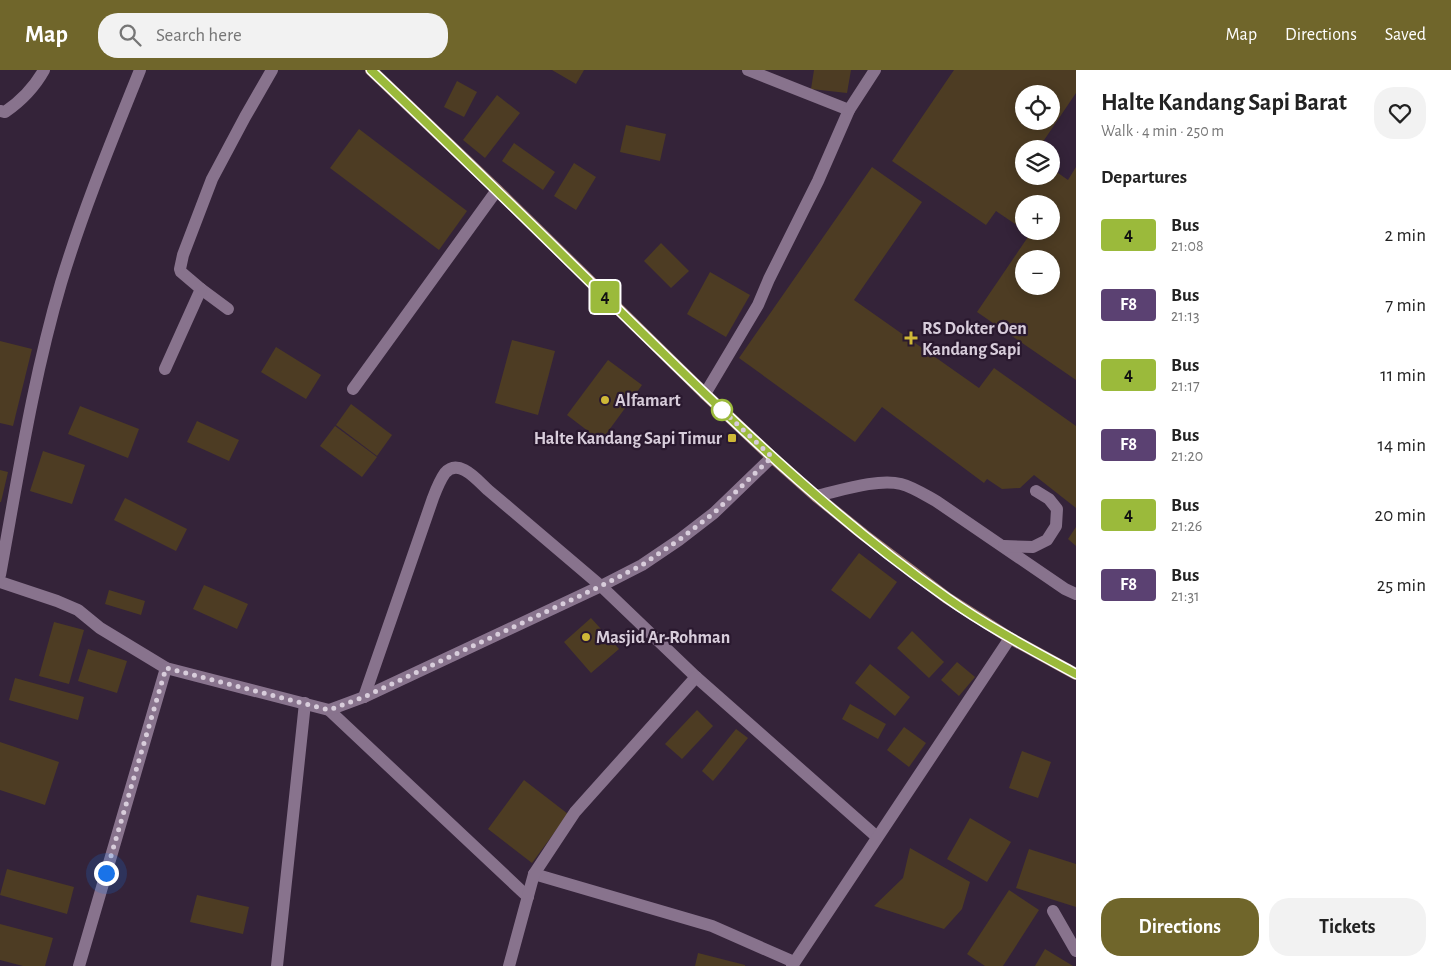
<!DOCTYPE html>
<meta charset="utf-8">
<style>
:root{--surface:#fff;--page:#f2f2f2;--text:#222;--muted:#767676;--accent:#70662b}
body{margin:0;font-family:"Alegreya Sans",sans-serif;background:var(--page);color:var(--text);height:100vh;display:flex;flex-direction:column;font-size:19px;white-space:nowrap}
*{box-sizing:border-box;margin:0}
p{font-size:16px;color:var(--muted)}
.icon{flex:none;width:28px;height:28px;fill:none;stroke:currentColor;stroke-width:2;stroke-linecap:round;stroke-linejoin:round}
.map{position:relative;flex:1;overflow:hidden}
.details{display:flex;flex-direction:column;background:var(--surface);width:375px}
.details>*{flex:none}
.badge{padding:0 10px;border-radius:4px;font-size:18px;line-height:32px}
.tools{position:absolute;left:1015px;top:15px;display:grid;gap:10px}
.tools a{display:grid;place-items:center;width:45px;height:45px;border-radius:50%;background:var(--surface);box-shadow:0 2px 12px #0003;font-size:25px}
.you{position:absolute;width:25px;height:25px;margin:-12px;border:4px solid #fff;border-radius:50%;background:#1a73e8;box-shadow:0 0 0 8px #1a73e833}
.map>.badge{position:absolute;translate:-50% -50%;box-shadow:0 0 0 2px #fff}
h2{padding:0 25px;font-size:19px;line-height:45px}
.round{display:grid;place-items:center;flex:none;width:52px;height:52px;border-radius:20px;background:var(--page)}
.overview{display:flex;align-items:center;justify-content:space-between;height:85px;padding:0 25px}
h1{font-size:24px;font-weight:700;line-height:38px}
.primary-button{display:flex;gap:10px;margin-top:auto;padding:10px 25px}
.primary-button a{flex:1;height:58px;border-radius:20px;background:var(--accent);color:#fff;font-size:20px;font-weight:700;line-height:58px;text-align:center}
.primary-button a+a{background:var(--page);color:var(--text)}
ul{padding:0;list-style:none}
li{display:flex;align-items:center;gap:15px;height:70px;padding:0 25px}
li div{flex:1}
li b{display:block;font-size:19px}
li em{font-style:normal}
li .badge{min-width:55px;font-weight:700;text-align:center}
header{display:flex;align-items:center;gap:30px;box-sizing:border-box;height:70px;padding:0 25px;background:var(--accent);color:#fff}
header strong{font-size:24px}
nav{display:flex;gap:28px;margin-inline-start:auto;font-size:18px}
.search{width:350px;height:45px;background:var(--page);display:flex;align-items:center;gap:12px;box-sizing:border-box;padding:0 18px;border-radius:20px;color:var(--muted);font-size:19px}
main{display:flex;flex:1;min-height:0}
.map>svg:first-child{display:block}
</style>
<header>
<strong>Map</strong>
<div class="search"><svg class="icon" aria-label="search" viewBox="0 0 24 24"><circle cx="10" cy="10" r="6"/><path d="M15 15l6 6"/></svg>Search here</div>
<nav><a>Map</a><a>Directions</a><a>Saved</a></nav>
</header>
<main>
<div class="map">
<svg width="1076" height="896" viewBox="0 0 1076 896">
<rect width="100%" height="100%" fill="#342339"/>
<!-- building -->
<g fill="#4d3c23" fill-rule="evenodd">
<path d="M552 0H584L576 14Z"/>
<path d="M814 0H851L847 23 811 19Z"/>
<path d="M954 0H1076V23L1038 79H1024V106H1051V98L1068 110 1076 97V310L977 242 1030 164 1025 161H1051V134H1024V160L996 141 986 155 892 91ZM1024 24H1051V51H1024ZM1024 189H1051V216H1024Z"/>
<path d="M457 11 477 22 464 47 444 37Z"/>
<path d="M497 25 520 43 485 88 463 70Z"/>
<path d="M626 55 666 64 660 91 620 82Z"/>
<path d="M359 59 467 141 439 180 330 98Z"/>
<path d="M514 73 555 102 543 120 502 91Z"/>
<path d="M574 93 596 107 576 140 554 126Z"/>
<path d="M872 97 922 132 854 230 979 318 994 298 1076 356V438L1034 405 1020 418 1002 419 987 409 984 413 882 337 855 372 739 288Z"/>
<path d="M661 173 689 201 671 218 644 191Z"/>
<path d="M710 202 750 225 726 267 687 244Z"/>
<path d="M512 270 555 281 538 345 495 333Z"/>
<path d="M0 271 32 279 13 356 0 353Z"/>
<path d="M276 277 321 305 306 329 261 302Z"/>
<path d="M608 290 642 315 601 371 567 345Z"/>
<path d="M351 334 392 365 377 386 336 355Z"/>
<path d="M80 336 139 359 128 388 68 364Z"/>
<path d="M197 351 239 370 229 391 187 372Z"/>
<path d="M335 356 377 387 362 407 320 376Z"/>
<path d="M43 381 85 395 72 434 30 421Z"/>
<path d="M0 400 8 402 1 432H0Z"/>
<path d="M125 428 187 459 176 481 114 450Z"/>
<path d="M1076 457V476L1068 469Z"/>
<path d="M859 483 897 512 870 549 831 520Z"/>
<path d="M204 515 248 534 237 559 193 539Z"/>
<path d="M109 520 145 531 141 545 105 534Z"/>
<path d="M591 548 619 579 591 603 564 572Z"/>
<path d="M54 552 84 560 69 614 39 606Z"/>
<path d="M912 561 944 592 929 608 897 578Z"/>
<path d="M88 579 127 591 117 623 78 611Z"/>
<path d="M957 592 975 607 959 626 941 610Z"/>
<path d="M870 594 910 627 895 646 855 613Z"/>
<path d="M15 608 84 627 78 650 9 630Z"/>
<path d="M850 634 886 654 878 669 842 649Z"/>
<path d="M697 640 713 656 682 689 665 674Z"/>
<path d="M904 657 926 673 909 697 887 680Z"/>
<path d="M736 659 748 668 713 711 702 701Z"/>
<path d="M0 672 59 692 45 735 0 720Z"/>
<path d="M1022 681 1051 692 1038 728 1009 718Z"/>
<path d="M524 710 568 744 532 793 488 759Z"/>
<path d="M970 748 1011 772 987 812 947 789Z"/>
<path d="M910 778 970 812 962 839 944 859 874 836 903 808Z"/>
<path d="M1029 779 1076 794V837L1016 818Z"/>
<path d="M7 799 74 817 67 844 0 825Z"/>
<path d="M1009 820 1039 840 1003 896H985L967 884Z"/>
<path d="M197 825 249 837 243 864 190 852Z"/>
<path d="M0 854 53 868 45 896H23L0 890Z"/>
<path d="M1045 879 1073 896H1035Z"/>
<path d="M698 883 745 895V896H695Z"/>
</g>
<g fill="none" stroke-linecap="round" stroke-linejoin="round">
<!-- lane -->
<g stroke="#88738d" stroke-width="12">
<path d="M0 41 5 42C21 31 34 18 44 0"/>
<path d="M816 426C839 421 878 408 901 414 913 417 925 425 936 431L1065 519 1076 524"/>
<path d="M1004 476 1033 477 1047 470 1056 456 1057 439 1049 429 1036 421"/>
</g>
<!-- street -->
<g stroke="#88738d" stroke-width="12">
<path d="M748 0 849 40"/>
<path d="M201 219 228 239"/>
<path d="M165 299 201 219 181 202 180 199 183 185 212 109 245 47 272 0"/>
<path d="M353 319 497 120"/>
<path d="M705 324 758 235 769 209 818 111 849 40 875 0"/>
<path d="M0 505C18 407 33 308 61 213 83 140 112 70 140 0"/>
<path d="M0 512 57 531 78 540 100 558 166 598 329 640 528 827"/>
<path d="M364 627 433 428C436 420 440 410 445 403 459 387 478 411 488 420L601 516 696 607 877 767"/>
<path d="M329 640 364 627 601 516 642 495 679 470 714 443 772 387"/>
<path d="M534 804 712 856 794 892"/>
<path d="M1053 841 1076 881"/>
<path d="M79 896 166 598"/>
<path d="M277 896 305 633"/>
<path d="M509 896 534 804 575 742 696 607"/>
<path d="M792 896 1010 568"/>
</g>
<!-- secondary -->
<path stroke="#98776e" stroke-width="12" d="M371 0 497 120 705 324 772 387 816 426 864 465 947 528 1010 568 1076 604"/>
</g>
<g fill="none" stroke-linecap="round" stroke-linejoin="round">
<defs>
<path id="line" d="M371 0C470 93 566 189 664 284 753 371 844 456 947 528 988 557 1032 580 1076 604"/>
</defs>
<!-- line casing -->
<use href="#line" stroke="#fff" stroke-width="11"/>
<!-- line -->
<use href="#line" stroke="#9bba3b" stroke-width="8"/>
<!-- walk -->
<path stroke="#d8cddb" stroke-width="5" stroke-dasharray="0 9" d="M106 803 166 598 329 640 364 627 601 516 642 495 679 470 714 443 772 387 718 336 722 340"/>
</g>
<!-- markers -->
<g fill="#cfb837" stroke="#2a192f" stroke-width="2">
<path d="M908.5 260.5h5v5h5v5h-5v5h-5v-5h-5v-5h5z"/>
<circle cx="605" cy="330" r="5"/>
<rect x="727" y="363" width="10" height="10" rx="2.5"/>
<circle cx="586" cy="567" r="5"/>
</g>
<circle fill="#fff" stroke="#9bba3b" stroke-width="2.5" cx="722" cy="340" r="10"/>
<g text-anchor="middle" stroke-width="4.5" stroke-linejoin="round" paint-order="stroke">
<!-- poi labels -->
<g font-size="18" font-weight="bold" fill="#d8cddb" stroke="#2a192f" text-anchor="start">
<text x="922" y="264">RS Dokter Oen<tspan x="922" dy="21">Kandang Sapi</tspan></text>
<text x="615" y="336">Alfamart</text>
<text x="722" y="374" text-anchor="end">Halte Kandang Sapi Timur</text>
<text x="596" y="573">Masjid Ar-Rohman</text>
</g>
</g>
</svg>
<div class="tools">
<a><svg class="icon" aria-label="locate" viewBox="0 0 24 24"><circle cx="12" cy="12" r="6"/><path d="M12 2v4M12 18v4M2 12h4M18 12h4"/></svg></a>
<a><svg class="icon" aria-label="layers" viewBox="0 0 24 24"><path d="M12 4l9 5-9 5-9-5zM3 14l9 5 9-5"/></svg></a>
<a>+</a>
<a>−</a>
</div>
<div class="you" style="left:106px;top:803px"></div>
<b class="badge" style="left:605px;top:227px;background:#9bba3b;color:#111">4</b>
</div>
<section class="details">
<div class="overview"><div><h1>Halte Kandang Sapi Barat</h1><p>Walk · 4 min · 250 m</p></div><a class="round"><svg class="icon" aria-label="heart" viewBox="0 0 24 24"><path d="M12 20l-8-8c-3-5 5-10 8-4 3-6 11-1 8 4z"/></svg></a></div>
<h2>Departures</h2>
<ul>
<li><span class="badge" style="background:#9bba3b;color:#111">4</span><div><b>Bus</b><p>21:08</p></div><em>2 min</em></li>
<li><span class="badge" style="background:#5b4172;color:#fff">F8</span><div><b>Bus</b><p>21:13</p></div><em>7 min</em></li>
<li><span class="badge" style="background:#9bba3b;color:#111">4</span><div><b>Bus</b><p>21:17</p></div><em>11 min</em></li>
<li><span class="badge" style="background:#5b4172;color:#fff">F8</span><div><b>Bus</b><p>21:20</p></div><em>14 min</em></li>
<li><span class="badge" style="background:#9bba3b;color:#111">4</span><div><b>Bus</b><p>21:26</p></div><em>20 min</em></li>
<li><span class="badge" style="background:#5b4172;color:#fff">F8</span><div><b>Bus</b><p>21:31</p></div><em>25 min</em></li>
</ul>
<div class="primary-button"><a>Directions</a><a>Tickets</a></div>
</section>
</main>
